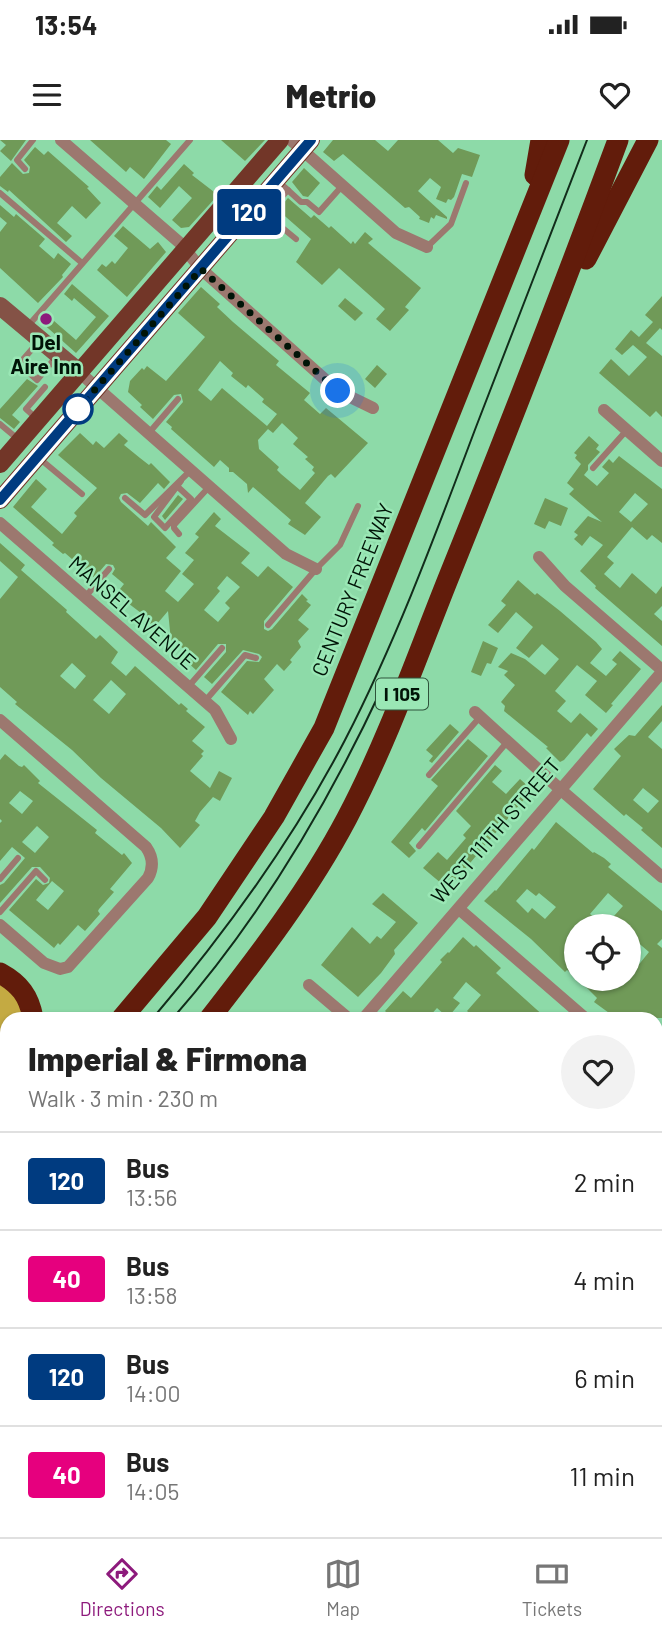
<!DOCTYPE html>
<meta charset="utf-8">
<style>
:root{--surface:#fff;--page:#f2f2f2;--text:#222;--muted:#767676;--line:#e0e0e0;--accent:#8d1a7c}
body{margin:0;font-family:Barlow,sans-serif;background:var(--page);color:var(--text);height:100vh;display:flex;flex-direction:column;font-size:26px;white-space:nowrap}
*{box-sizing:border-box;margin:0}
p{font-size:23px;color:var(--muted)}
.icon{flex:none;width:38px;height:38px;fill:none;stroke:currentColor;stroke-width:2;stroke-linecap:round;stroke-linejoin:round}
.map{position:relative;flex:1;overflow:hidden}
.details{position:absolute;left:0px;top:872px;width:663px;height:527px;display:flex;flex-direction:column;background:var(--surface);border-radius:21px 21px 0 0;box-shadow:0 2px 5px #0004}
.details>*{flex:none}
.badge{padding:0 14px;border-radius:5px;font-size:24px;line-height:46px}
.fabs{position:absolute;left:564px;top:774px;display:grid;gap:14px}
.fabs a{display:grid;place-items:center;width:77px;height:77px;border-radius:50%;background:var(--surface);box-shadow:0 2px 5px #0004;font-size:35px}
.you{position:absolute;width:35px;height:35px;margin:-18px;border:5px solid #fff;border-radius:50%;background:#1a73e8;box-shadow:0 0 0 10px #1a73e833}
.map>.badge{position:absolute;translate:-50% -50%;box-shadow:0 0 0 4px #fff}
.round{display:grid;place-items:center;flex:none;width:74px;height:74px;border-radius:37px;background:var(--page)}
.overview{display:flex;align-items:center;justify-content:space-between;height:119px;padding:0 28px}
h1{font-size:33px;font-weight:800;line-height:52px}
ul{padding:0;list-style:none}
li{display:flex;align-items:center;gap:21px;height:98px;padding:0 28px;border-top:2px solid var(--line)}
li div{flex:1}
li b{display:block;font-size:26px}
li em{font-style:normal}
li .badge{min-width:77px;font-weight:700;text-align:center}
.status{display:flex;justify-content:space-between;align-items:center;height:49px;padding:0 35px;background:var(--surface);direction:ltr}
.status svg{height:19px;fill:currentColor}
header{display:flex;justify-content:space-between;align-items:center;height:91px;padding:0 28px;background:var(--surface);font-size:32px;font-weight:800}
.tabs{display:flex;justify-content:space-around;align-items:center;height:98px;border-top:2px solid var(--line);background:var(--surface);font-size:19px;color:var(--muted)}
.tabs a{display:grid;justify-items:center;gap:4px}
.tabs .active{color:var(--accent)}
.map>svg:first-child{display:block}
</style>
<div class="status"><b>13:54</b><svg viewBox="0 0 49 12"><path d="M0 12V9h3v3zM5 12V6h3v6zM10 12V3h3v9zM15 12V0h3v12zM26 1h20v11H26zM47 4h2v5h-2z"/></svg></div>
<header><svg class="icon" aria-label="menu" viewBox="0 0 24 24"><path d="M4 6h16M4 12h16M4 18h16"/></svg>Metrio<svg class="icon" aria-label="heart" viewBox="0 0 24 24"><path d="M12 20l-8-8c-3-5 5-10 8-4 3-6 11-1 8 4z"/></svg></header>
<div class="map">
<svg width="662" height="1397" viewBox="0 0 662 1397">
<rect width="100%" height="100%" fill="#8ddaa8"/>
<!-- green -->
<g fill="#c4aa42">
<path d="M0 839 11 848 27 878H7V935L0 941Z"/>
<path d="M7 1112V1158L0 1164V1117Z"/>
</g>
<!-- building -->
<g fill="#709a58" fill-rule="evenodd">
<path d="M0 0H26L11 21 0 11 6 5Z"/>
<path d="M90 0H166L171 4 144 39 130 27 126 32Z"/>
<path d="M221 0H265L245 21Z"/>
<path d="M333 0H375L388 11 398 0H438L453 13 458 8 480 15 472 37 462 34 454 57 451 60 448 59 446 63 436 59 441 47 430 38 418 51 447 77V79L436 75 434 79 431 77 429 83 419 79 420 77 409 67 405 68 343 14 334 21 323 12Z"/>
<path d="M35 7 44 15 48 11 89 47 87 48 101 63 86 79 72 66 57 83 72 96 66 102 9 50 8 52 0 46V37L12 23 23 34 29 33 30 27 24 20Z"/>
<path d="M184 24 194 33 192 35 218 55 189 87 181 88 172 80 192 58 179 46 160 68 148 57 157 46 161 50Z"/>
<path d="M304 28 320 43 308 57 303 56 292 42Z"/>
<path d="M288 58 311 78 314 75 329 88 331 86 351 104 353 101 355 104 365 92 373 99 368 103 421 148 405 167 409 170 390 191 376 179 385 169 339 128 322 145 296 122 311 99 278 70Z"/>
<path d="M0 65 14 77 16 74 45 99 39 106 54 119 58 113 71 124 62 135 63 137 38 163 0 128V92L7 83 0 77Z"/>
<path d="M123 86 150 109 158 102 166 112 127 157 97 130 102 124 106 127 112 121 115 124 128 108 114 96Z"/>
<path d="M72 144 109 176 76 213 40 181 46 174 76 200 96 177 74 158 72 161 64 154Z"/>
<path d="M201 147 220 164 217 167 233 182 279 221 276 225 310 253 304 260 320 274 326 268 368 303 335 338 331 334 328 336 305 363 321 377 305 395 288 384 291 380 253 347 248 353 247 344 233 332H229V328L220 320 214 327 171 289 172 287 166 282 183 262 181 254 174 255 153 279 140 267 142 265 128 252 130 241 142 228 144 230 147 226 166 241 205 197 178 173ZM220 221 233 233 231 236 246 248 248 245 264 259 262 262 277 274 267 286 222 248 211 261 198 250ZM282 283 298 298 293 304 308 317 305 319 314 327 312 330 315 333 300 350 281 334 277 330 279 327 259 309 258 300 268 289 273 293Z"/>
<path d="M662 156V190L660 188 646 203 662 216V277L656 271 650 277 599 233 611 219 629 236 647 217 633 205 622 215 615 209 631 190 639 197 653 182 645 175Z"/>
<path d="M345 158 363 173 355 181 338 166Z"/>
<path d="M377 225 387 234 375 248 365 239Z"/>
<path d="M27 239 38 246 12 275 20 282 14 289 0 278V269Z"/>
<path d="M80 293 93 305 96 301 104 308 119 293 128 301 124 305 140 318 149 325 151 323 170 342 164 349 158 343 140 363 127 353 121 354 119 358 121 362 148 386 151 382 176 407 166 418 181 431 165 451 178 462 194 444 182 434 194 420 185 413 199 397 195 394 214 372 221 379 215 386 250 413 241 423 258 437 268 426 293 447 264 481V489L268 491 272 489 302 454 308 460 306 461 311 465 298 480 309 489 298 501 301 507 290 520 292 522 284 531 277 524 264 539 274 550 253 574 250 571 248 575 221 552 247 521 259 522 262 517 259 514 243 510 212 544 204 537 226 512V504H218L196 530 186 521 191 515 174 501H171L168 471 151 491 141 482 145 476 116 454 124 444 112 434 115 429 113 425 106 424 94 438 65 413 63 414 52 405 54 403 13 367 36 339 47 349 31 367 62 394 77 376 74 373 97 348 58 315ZM227 436 240 447 225 463 230 468 218 482 204 470 220 451 217 448Z"/>
<path d="M589 296 599 305 596 309 600 312 588 325V330L584 335 597 346 609 333 602 327 609 319 613 323 619 316 662 349V403L652 395 647 400 632 387 607 417 614 423 604 434 620 448 632 433 656 454 662 446V466L654 474 662 481V506L595 448 596 446 580 431 603 405 590 396 582 406 574 399 578 395 574 392 588 376 602 382 569 354 574 349 567 343 581 324 575 318 577 315 574 313ZM635 353 648 364 631 382 619 372Z"/>
<path d="M178 355 183 359 165 380 162 376Z"/>
<path d="M545 358 568 368 561 386 549 381 545 389 534 384Z"/>
<path d="M0 403 25 425 21 430 67 470 66 472 96 499 100 495 118 512 111 523 126 536 135 526 179 565 181 563 188 569 186 571 205 587 192 601 204 611 201 614 203 616 190 631 210 648 219 631 232 638 220 661 213 657 200 672 195 681 200 685 180 708 161 688 101 638 72 610 15 564 17 562 0 547V459L18 437 0 421ZM72 523 86 536 75 549 60 536ZM111 540 126 554 109 574 93 560Z"/>
<path d="M518 440 535 455 537 453 560 471 596 502 602 509 590 523 606 536 617 524 612 520 620 511 641 529 611 564 613 565 606 573 585 555 597 541 577 525 555 551 566 561 557 571 571 583 580 573 598 589 591 597 587 593 564 620 560 622 546 608 548 607 504 571 505 566 501 562 515 545 504 535 508 531 498 527 511 513 525 519 545 535 559 519 542 504 529 518 516 508 533 487 516 472 498 493 488 485 506 465 501 461Z"/>
<path d="M483 501 498 508 491 524 487 523 481 536 471 532Z"/>
<path d="M662 565V581L648 597 662 609V708L641 690 643 688 626 674 624 676 593 649 621 616 614 609 629 595 635 596ZM643 648 659 661 648 673 633 660Z"/>
<path d="M450 584 459 592 432 623 429 621 433 616 426 610Z"/>
<path d="M468 599 488 616 425 691 422 688 409 703 416 711 409 718 391 702 438 646 431 640Z"/>
<path d="M5 614 19 626 22 627 24 625 40 641 38 643 97 690 95 693 122 715 124 713 132 723 110 749 114 752 99 769 98 771 100 774 85 791 78 785 60 805 58 803 54 808 9 770 36 739 43 745 49 743 50 738 40 727H32L0 763V745L4 743 25 718 12 707 0 721V683L2 681 0 679V620ZM20 651 33 661 22 674 9 663ZM37 686 49 697 35 713 22 702ZM52 741 64 751 48 770 36 760Z"/>
<path d="M495 625 502 631 492 642 506 654 520 639 532 650 448 749 423 728 438 712 447 720 466 698 463 695 471 686 456 671Z"/>
<path d="M556 682 593 713 594 712 604 718 611 724 608 727 662 771V799L657 804 662 808V878H616L594 862 597 858 577 838H628L649 812 628 794V786H576V793L569 801 576 809V837L567 830 565 832 531 799 484 761 495 750 496 751 532 708 534 710ZM527 749 536 756 539 753 556 767 545 779 532 768 528 773 516 761ZM608 753 623 766 605 786 590 774Z"/>
<path d="M383 753 418 783 394 810 395 814 381 833 358 857 321 825 352 787 370 804 377 796 381 799 396 782 372 764Z"/>
<path d="M463 797 474 807 476 805 501 828 496 833 546 878H520L514 874 511 878H475L467 871 481 855 466 842 453 858 460 863 450 875 449 873 446 876 437 868 428 878H385L389 875 385 871 403 851 411 858 442 822 440 820 448 812 449 813Z"/>
</g>
<g fill="none" stroke-linecap="round" stroke-linejoin="round">
<!-- path -->
<path stroke="#568c69" stroke-width="2" stroke-dasharray="3.5 5" stroke-linecap="butt" d="M0 1221 7 1213"/>
<!-- lane -->
<g stroke="#9c786f" stroke-width="6">
<path d="M25 29 17 20 33 0"/>
<path d="M279 42 301 62H307L319 72 342 46"/>
<path d="M0 53 82 123"/>
<path d="M257 67 296 99"/>
<path d="M266 74 288 50"/>
<path d="M427 107 451 84 466 43"/>
<path d="M28 186 190 0"/>
<path d="M40 200 19 224 37 240 57 216"/>
<path d="M36 278 26 269 45 247"/>
<path d="M0 284 19 300"/>
<path d="M148 294 178 259"/>
<path d="M39 318 82 354"/>
<path d="M593 328 626 291"/>
<path d="M178 347 191 359 165 388 154 377 181 341"/>
<path d="M125 358 145 375 190 331"/>
<path d="M179 394 174 388V385L209 347"/>
<path d="M86 456 109 429"/>
<path d="M268 485 316 429 340 405 358 366"/>
<path d="M188 547 222 508"/>
<path d="M205 561 245 515 256 518"/>
<path d="M429 635 480 577"/>
<path d="M419 706 508 601"/>
<path d="M0 739 18 718"/>
<path d="M0 772 36 731 45 740"/>
<path d="M656 1173 662 1167"/>
<path d="M0 1235 7 1241"/>
<path d="M656 1383 662 1376"/>
<path d="M564 1397H567"/>
<path d="M644 1397 649 1391"/>
</g>
<!-- street -->
<g stroke="#9c786f" stroke-width="12">
<path d="M61 0 180 103 201 129 338 251 373 268"/>
<path d="M291 0 396 93 427 107"/>
<path d="M79 232 286 414 316 429"/>
<path d="M604 270 662 321"/>
<path d="M0 383 215 570 231 599"/>
<path d="M539 417 565 446 662 530"/>
<path d="M475 572 561 650 662 737"/>
<path d="M0 580 146 707C153 717 154 727 148 738L68 827 60 829 44 823 0 785"/>
<path d="M459 769 585 878"/>
<path d="M309 845 348 878"/>
<path d="M364 878 662 532"/>
<path d="M656 941 662 946"/>
<path d="M656 1147 662 1152"/>
<path d="M656 1354 662 1359"/>
<path d="M179 1391 185 1397"/>
</g>
<!-- secondary -->
<g stroke="#845246" stroke-width="18">
<path d="M0 166 79 232"/>
<path d="M0 1308 7 1300"/>
</g>
<!-- primary -->
<g stroke="#723628" stroke-width="18">
<path d="M0 324 280 0"/>
<path d="M0 360 311 0"/>
<path d="M417 1391 424 1397"/>
<path d="M464 1391 471 1397"/>
</g>
<!-- highway -->
<g stroke="#621c0b" stroke-width="21">
<path d="M535 35 541 0"/>
<path d="M586 119 648 0"/>
<path d="M0 833C20 844 29 856 33 878"/>
<path d="M122 878 207 777 274 677 324 588 559 0"/>
<path d="M210 878C259 815 309 750 347 678 388 600 417 516 450 434 508 290 564 146 618 0"/>
<path d="M0 951 7 945"/>
<path d="M0 1086 7 1080"/>
<path d="M0 1176 7 1169"/>
</g>
<!-- tram -->
<g stroke="#122d1b" stroke-width="2">
<path d="M153 878C226 792 293 700 345 600 397 499 436 393 476 287 513 191 550 96 587 0"/>
<path d="M173 878C259 780 327 666 382 548"/>
<path d="M0 1029 7 1023"/>
<path d="M0 1051 7 1045"/>
</g>
<!-- primary-bridge -->
<g stroke="#723628" stroke-width="18">
<path d="M0 985 7 991"/>
<path d="M0 1033 7 1039"/>
</g>
</g>
<g fill="none" stroke-linecap="round" stroke-linejoin="round">
<defs>
<path id="line" d="M0 360 311 0"/>
</defs>
<!-- line casing -->
<use href="#line" stroke="#fff" stroke-width="16"/>
<!-- line -->
<use href="#line" stroke="#003b80" stroke-width="10"/>
<!-- walk -->
<path stroke="#001407" stroke-width="7" stroke-dasharray="0 12.6" d="M78 269 201 129 338 251"/>
</g>
<!-- markers -->
<circle fill="#8d1a7c" stroke="#9ae7b5" stroke-width="2.5" cx="46" cy="179" r="7"/>
<circle fill="#fff" stroke="#003b80" stroke-width="3.5" cx="78" cy="269" r="14"/>
<g text-anchor="middle" stroke-width="5" stroke-linejoin="round" paint-order="stroke">
<!-- shield labels -->
<rect fill="#9ae7b5" stroke="#2e533b" stroke-width="2" x="376" y="538.5" width="52" height="31" rx="5"/>
<g font-size="19" font-weight="bold" fill="#001407">
<text x="402" y="561">I 105</text>
</g>
<!-- poi labels -->
<g font-size="21" font-weight="bold" fill="#001407" stroke="#9ae7b5">
<text x="46" y="210">Del<tspan x="46" dy="24">Aire Inn</tspan></text>
</g>
<!-- street labels -->
<g font-size="21" fill="#001407" stroke="#9ae7b5">
<text transform="translate(353 450) rotate(-68)" y="7">CENTURY FREEWAY</text>
<text transform="translate(132 473) rotate(41)" y="7">MANSEL AVENUE</text>
<text transform="translate(496 691) rotate(-49)" y="7">WEST 111TH STREET</text>
</g>
</g>
</svg>
<div class="fabs">
<a><svg class="icon" aria-label="locate" viewBox="0 0 24 24"><circle cx="12" cy="12" r="6"/><path d="M12 2v4M12 18v4M2 12h4M18 12h4"/></svg></a>
</div>
<div class="you" style="left:338px;top:251px"></div>
<b class="badge" style="left:249px;top:72px;background:#003b80;color:#fff">120</b>
<section class="details">
<div class="overview"><div><h1>Imperial &amp; Firmona</h1><p>Walk · 3 min · 230 m</p></div><a class="round"><svg class="icon" aria-label="heart" viewBox="0 0 24 24"><path d="M12 20l-8-8c-3-5 5-10 8-4 3-6 11-1 8 4z"/></svg></a></div>
<ul>
<li><span class="badge" style="background:#003b80;color:#fff">120</span><div><b>Bus</b><p>13:56</p></div><em>2 min</em></li>
<li><span class="badge" style="background:#e6007e;color:#fff">40</span><div><b>Bus</b><p>13:58</p></div><em>4 min</em></li>
<li><span class="badge" style="background:#003b80;color:#fff">120</span><div><b>Bus</b><p>14:00</p></div><em>6 min</em></li>
<li><span class="badge" style="background:#e6007e;color:#fff">40</span><div><b>Bus</b><p>14:05</p></div><em>11 min</em></li>
</ul>
</section>
</div>
<nav class="tabs">
<a class="active"><svg class="icon" aria-label="directions" viewBox="0 0 24 24"><path d="M12 3l9 9-9 9-9-9zM9 14v-3h6M13 9l2 2-2 2"/></svg>Directions</a>
<a><svg class="icon" aria-label="map" viewBox="0 0 24 24"><path d="M3 6l6-2 6 2 6-2v14l-6 2-6-2-6 2zM9 4v14M15 6v14"/></svg>Map</a>
<a><svg class="icon" aria-label="tickets" viewBox="0 0 24 24"><path d="M3 7h18v10H3zM15 7v10"/></svg>Tickets</a>
</nav>
